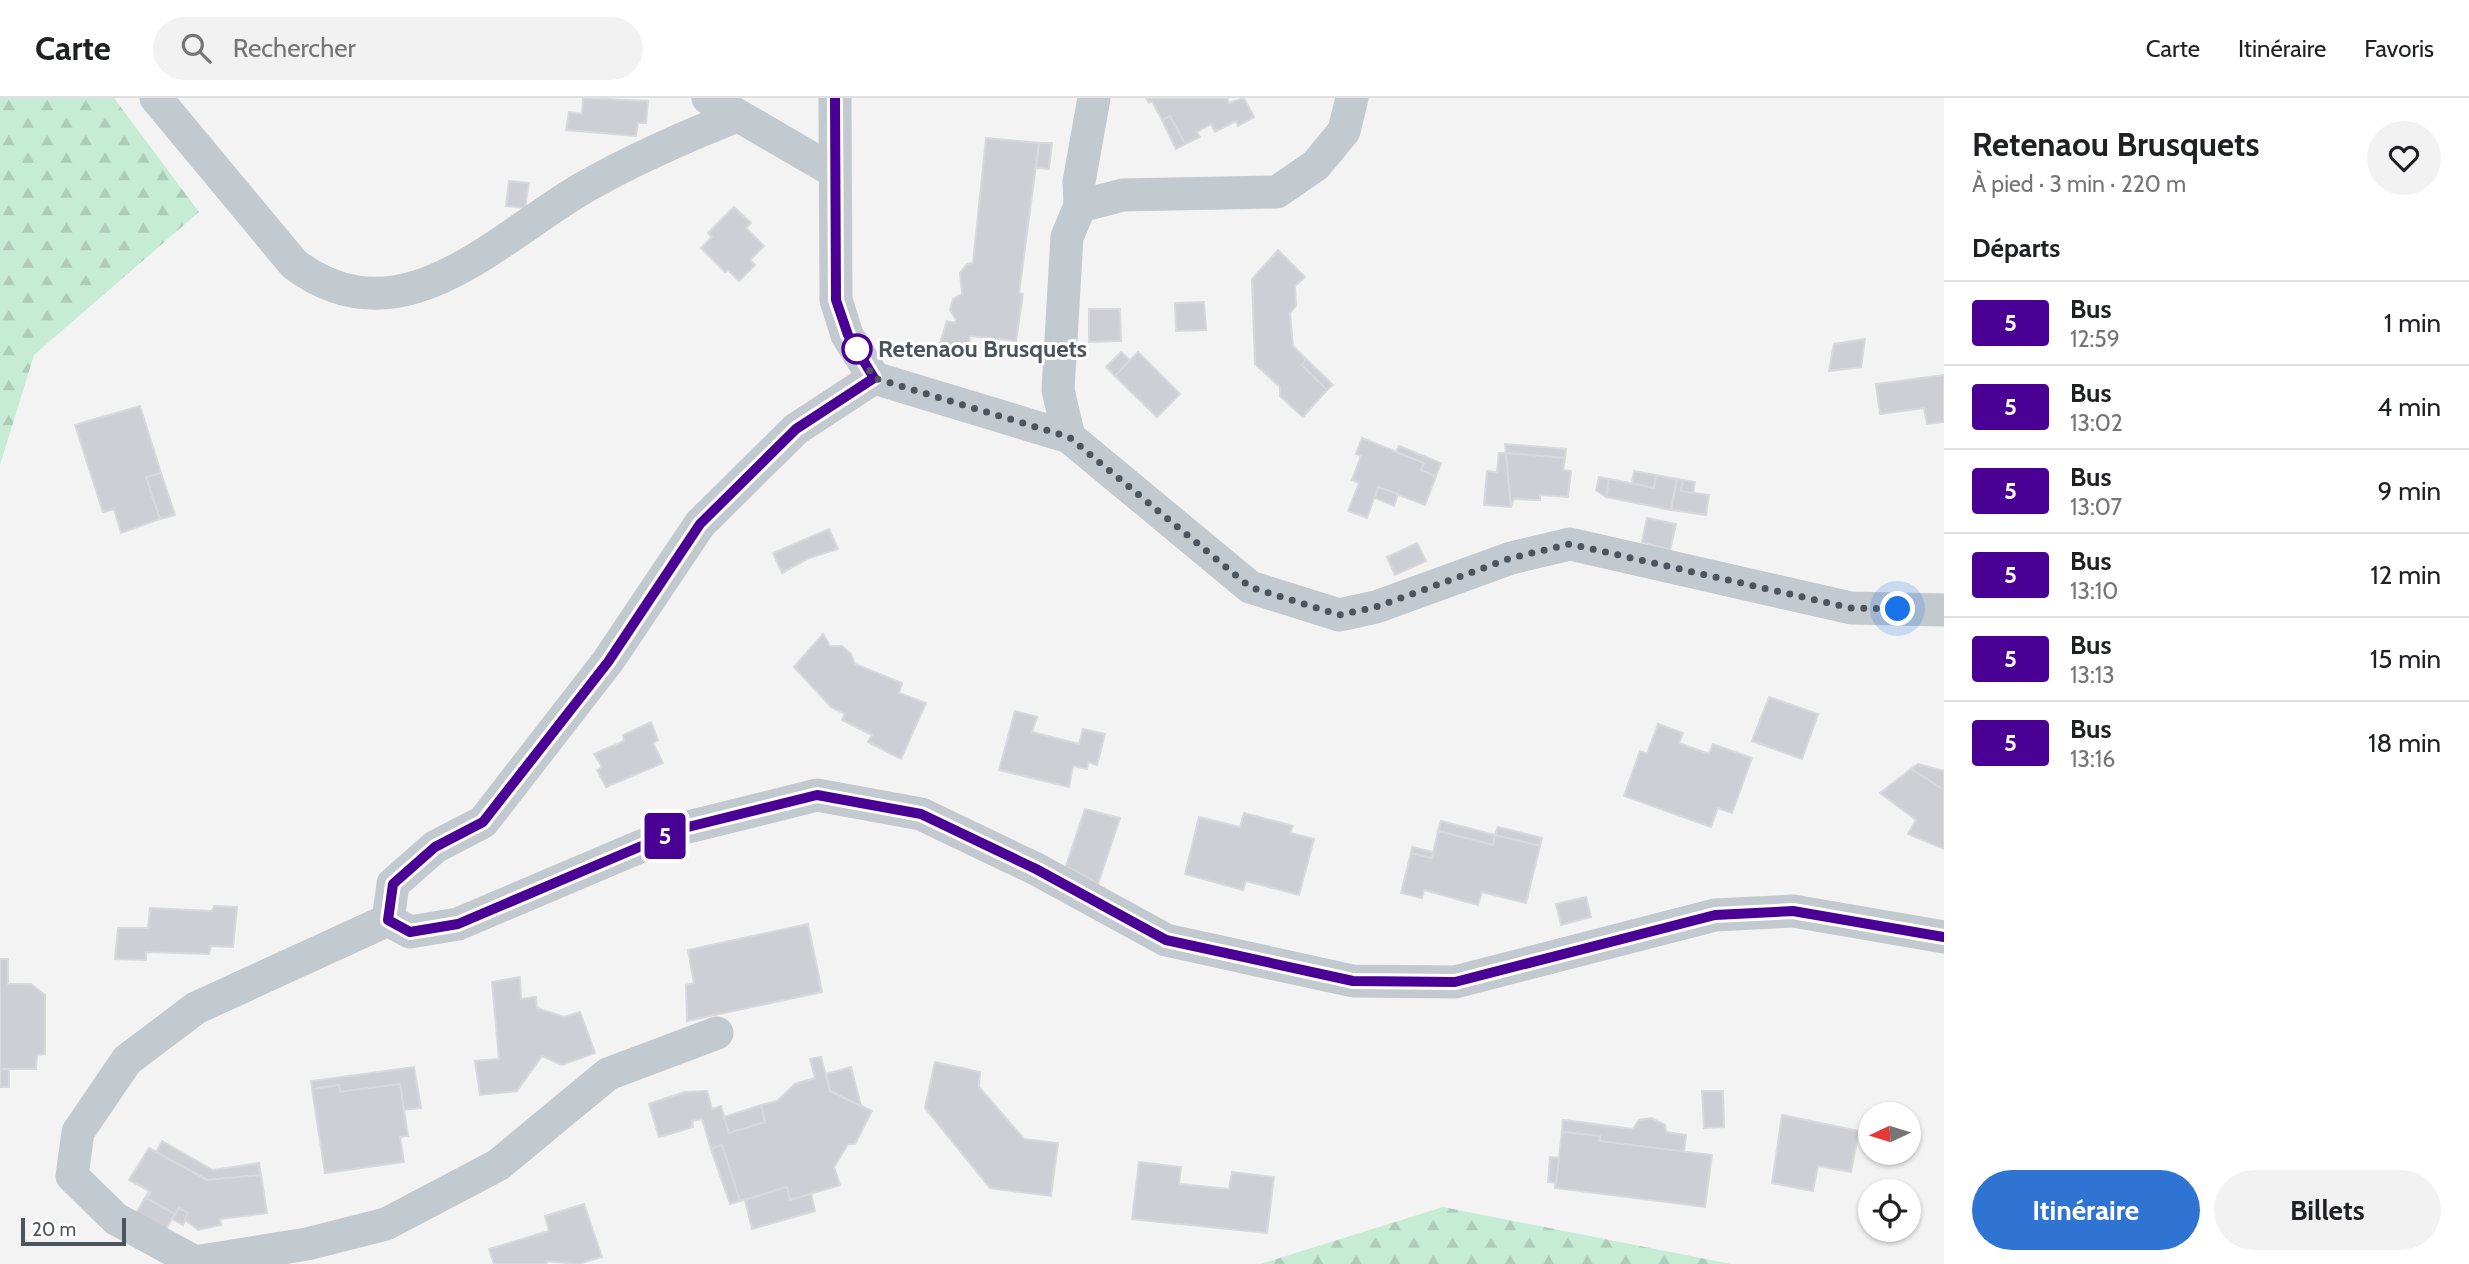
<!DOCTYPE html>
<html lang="fr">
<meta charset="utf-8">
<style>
:root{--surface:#fff;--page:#f2f2f2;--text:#202124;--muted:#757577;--line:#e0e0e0;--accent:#2f74d2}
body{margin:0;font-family:Cabin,sans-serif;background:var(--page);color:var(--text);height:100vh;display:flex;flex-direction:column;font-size:26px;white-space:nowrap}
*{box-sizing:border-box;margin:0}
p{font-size:23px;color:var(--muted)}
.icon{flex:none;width:38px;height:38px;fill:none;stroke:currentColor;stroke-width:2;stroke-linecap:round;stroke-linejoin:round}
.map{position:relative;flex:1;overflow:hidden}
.side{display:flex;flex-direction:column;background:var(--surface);width:525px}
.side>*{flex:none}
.badge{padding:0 14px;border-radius:5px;font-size:24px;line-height:46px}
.needle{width:46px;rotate:266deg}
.buttons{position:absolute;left:1858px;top:1004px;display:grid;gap:14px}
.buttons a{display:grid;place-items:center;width:63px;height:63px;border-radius:50%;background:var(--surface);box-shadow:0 2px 5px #0004;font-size:35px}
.scale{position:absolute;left:21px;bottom:18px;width:105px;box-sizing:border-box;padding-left:7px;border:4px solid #4c555e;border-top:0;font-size:19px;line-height:24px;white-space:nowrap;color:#4c555e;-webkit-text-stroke:5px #fff;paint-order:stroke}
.you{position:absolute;width:35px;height:35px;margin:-18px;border:5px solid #fff;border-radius:50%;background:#1a73e8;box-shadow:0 0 0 10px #1a73e833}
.map>.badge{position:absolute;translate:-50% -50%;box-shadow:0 0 0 4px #fff}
h2{padding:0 28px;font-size:26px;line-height:63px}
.round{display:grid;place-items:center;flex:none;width:74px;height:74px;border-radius:37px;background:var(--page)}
.overview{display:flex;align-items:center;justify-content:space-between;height:119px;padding:0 28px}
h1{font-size:33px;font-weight:700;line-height:52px}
.cta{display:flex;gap:14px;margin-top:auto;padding:14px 28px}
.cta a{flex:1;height:80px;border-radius:42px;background:var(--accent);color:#fff;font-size:28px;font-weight:700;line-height:80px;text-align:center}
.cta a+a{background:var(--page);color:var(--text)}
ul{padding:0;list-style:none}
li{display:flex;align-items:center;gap:21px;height:84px;padding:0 28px;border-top:2px solid var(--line)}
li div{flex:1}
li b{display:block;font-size:26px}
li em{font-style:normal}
li .badge{min-width:77px;font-weight:700;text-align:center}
header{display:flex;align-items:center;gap:42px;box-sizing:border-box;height:98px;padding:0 35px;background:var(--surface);border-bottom:2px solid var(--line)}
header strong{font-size:33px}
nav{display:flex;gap:38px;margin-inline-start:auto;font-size:24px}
.search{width:490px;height:63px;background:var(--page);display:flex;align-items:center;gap:18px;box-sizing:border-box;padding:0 24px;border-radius:38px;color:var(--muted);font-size:26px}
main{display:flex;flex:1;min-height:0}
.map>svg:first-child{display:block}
</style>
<header>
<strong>Carte</strong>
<div class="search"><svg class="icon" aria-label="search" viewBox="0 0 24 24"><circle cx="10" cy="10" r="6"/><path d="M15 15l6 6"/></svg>Rechercher</div>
<nav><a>Carte</a><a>Itinéraire</a><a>Favoris</a></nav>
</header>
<main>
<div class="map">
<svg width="1944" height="1166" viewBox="0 0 1944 1166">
<defs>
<pattern id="forest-firs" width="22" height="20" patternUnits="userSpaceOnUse" patternTransform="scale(1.75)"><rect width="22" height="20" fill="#c7ecd6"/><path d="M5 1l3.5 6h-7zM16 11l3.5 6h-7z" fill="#adccba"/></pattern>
</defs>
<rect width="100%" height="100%" fill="#f4f3f3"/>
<!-- forest -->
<g fill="url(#forest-firs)">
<path d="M0 0H114L199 114 34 257 0 367Z"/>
<path d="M1443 1109 1731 1166H1260Z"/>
</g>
<!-- building -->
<g fill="#cdcfd4" stroke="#d7d9dd" stroke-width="2">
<path d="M583 0 648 3 646 25H638L636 38 566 32 569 14 582 16Z"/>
<path d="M1146 0H1227L1229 5 1244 0 1254 19 1238 28 1236 23 1215 34 1211 26 1197 34 1200 39 1185 46 1170 18 1162 22 1152 3 1149 5Z"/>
<path d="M1170 18 1185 46 1176 51 1162 22Z"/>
<path d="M986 40 1039 45 1019 195 1023 196 1016 243 970 238 969 251 940 245 947 223 955 225 956 222 950 212 953 201 962 196 960 175 967 166 973 165Z"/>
<path d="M1039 45H1052L1049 71 1036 70Z"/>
<path d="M509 83 529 85 525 110 506 108Z"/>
<path d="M734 109 751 125 746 130 764 148 750 162 755 167 739 183 728 172 725 174 701 150 712 139 708 135Z"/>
<path d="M1278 152 1305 179 1295 188 1296 208 1290 215 1293 248 1306 261 1302 267 1327 292 1303 319 1280 298V289L1255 266 1252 181Z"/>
<path d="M1204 204 1206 232 1176 233 1175 205Z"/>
<path d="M1089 211H1120L1121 243 1089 244Z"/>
<path d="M1865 241 1861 269 1829 273 1834 246Z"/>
<path d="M1121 254 1130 262 1115 278 1106 269Z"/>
<path d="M1138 254 1180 296 1157 319 1115 278Z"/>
<path d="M1306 261 1333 287 1327 292 1302 267Z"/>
<path d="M1944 277V324L1927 326 1924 310 1880 316 1876 286Z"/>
<path d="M140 308 161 375 146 379 160 421 121 435 114 411 103 414 75 327Z"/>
<path d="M1362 340 1424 365 1421 372 1436 378 1425 407 1378 389 1367 420 1348 413 1359 385 1352 382 1361 358 1356 356Z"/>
<path d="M1505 346 1566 351 1565 360 1506 355Z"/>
<path d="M1399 348 1441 365 1436 378 1421 372 1424 365 1396 354Z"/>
<path d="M1499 355H1506L1511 409 1484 407 1487 373 1497 374Z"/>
<path d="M1506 355 1565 360 1563 372 1571 373 1568 399 1540 397V402L1514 401 1511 409Z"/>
<path d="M1634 373 1656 377 1654 390 1632 385Z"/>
<path d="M161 375 175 417 160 421 146 379Z"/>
<path d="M1656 377 1677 381 1671 412 1606 399 1609 381 1654 390Z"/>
<path d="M1599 379 1609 381 1606 399 1596 392Z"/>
<path d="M1677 381 1683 382 1681 393 1709 397 1706 417 1671 412Z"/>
<path d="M1683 382 1695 384 1693 395 1681 393Z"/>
<path d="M1378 389 1398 396 1394 408 1375 400Z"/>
<path d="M1647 420 1676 426 1670 452 1642 444Z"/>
<path d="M829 431 838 451 809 460 782 475 773 455Z"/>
<path d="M1417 445 1426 463 1395 477 1387 459Z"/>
<path d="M823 536 830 548H842L851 556 855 566 902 585 899 595 926 605 901 661 868 644 872 637 842 622 845 616 831 609 794 569Z"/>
<path d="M1769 599 1818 616 1802 661 1752 643Z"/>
<path d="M1015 613 1037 619 1032 634 1079 646 1083 631 1105 636 1097 667 1088 664 1087 671 1073 668 1069 689 999 672Z"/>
<path d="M651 624 658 642 653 645 663 665 606 689 597 672 602 669 594 656 624 643 623 637Z"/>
<path d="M1658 626 1683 635 1679 645 1709 656 1713 646 1752 660 1732 715 1718 710 1711 729 1624 698 1640 653 1647 656Z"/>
<path d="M1918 666 1944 673V692L1911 671Z"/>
<path d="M1911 671 1944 692V751L1908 736 1916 722 1880 695Z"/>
<path d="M1085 711 1120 720 1098 786 1066 768Z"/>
<path d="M1244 715 1293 728 1290 735 1314 741 1299 797 1246 783 1243 792 1185 776 1199 719 1240 729Z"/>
<path d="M1441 723 1495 737 1493 747 1438 733Z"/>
<path d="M1498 729 1542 740 1540 748 1495 737Z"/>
<path d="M1438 733 1493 747 1495 737 1540 748 1526 805 1482 794 1478 807 1424 792 1422 800 1401 795 1411 755 1432 760Z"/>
<path d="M1412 749 1433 754 1432 760 1411 755Z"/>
<path d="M1586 799 1591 819 1561 827 1556 806Z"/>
<path d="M214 808 237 809 233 849 211 848 209 856 146 854V862L115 861 118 830H148L150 810 212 813Z"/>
<path d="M808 826 822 894 687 923 686 887 694 885 688 852Z"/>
<path d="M0 861H8V886H31L45 897V956L37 957 36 971H0Z"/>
<path d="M520 879 521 901 536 899 537 910 564 919 580 914 595 955 562 967 542 958 517 993 480 997 475 963 499 961 492 884Z"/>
<path d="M821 959 830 993 872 1013 855 1046H848L834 1069 840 1087 790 1102 787 1089 740 1103 722 1047 711 1051 702 1021 692 1023 693 1029 659 1039 649 1006 685 994 707 993 712 1011 721 1008 729 1035 765 1024 761 1007 777 1003 795 986 815 980 810 961Z"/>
<path d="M935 964 980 974 979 989 1024 1041 1058 1045 1051 1098 990 1090 925 1010Z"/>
<path d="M414 969 421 1010 404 1012 400 986 340 994 339 987 312 991 311 983Z"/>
<path d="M851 969 861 1008 830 993 826 976Z"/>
<rect x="0" y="971" width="9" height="18"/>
<path d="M400 986 408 1038 400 1039 404 1064 325 1075 312 991 339 987 340 994Z"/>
<path d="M1702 993H1723L1724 1029 1704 1030Z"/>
<path d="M761 1007 765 1024 729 1035 724 1019Z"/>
<path d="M1782 1017 1859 1033 1851 1074 1818 1068 1813 1093 1772 1085Z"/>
<path d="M1651 1020 1665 1027 1666 1034 1686 1037 1684 1054 1599 1043 1600 1038 1562 1034 1563 1022 1633 1031 1639 1022Z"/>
<path d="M1562 1034 1600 1038 1599 1043 1712 1057 1705 1109 1555 1090Z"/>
<path d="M162 1043 213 1072 259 1065 261 1077 207 1082 156 1054Z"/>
<path d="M722 1047 740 1103 730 1106 711 1051Z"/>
<path d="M149 1050 207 1082 261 1077 267 1115 220 1121 221 1127 198 1132 184 1121 188 1115 179 1110 175 1116 146 1100 151 1094 129 1082Z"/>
<path d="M1550 1059 1559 1060 1556 1085 1548 1084Z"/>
<path d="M1139 1064 1181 1069 1179 1086 1229 1091 1232 1074 1274 1079 1267 1135 1132 1121Z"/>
<path d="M787 1089 790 1102 811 1096 815 1113 752 1131 745 1102Z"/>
<path d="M149 1093 146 1100 175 1116 160 1141 131 1124Z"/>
<path d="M584 1106 602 1159 578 1166 547 1163 546 1166H494L489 1151 549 1133 545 1118Z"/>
<path d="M179 1110 188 1115 183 1127 172 1121Z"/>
</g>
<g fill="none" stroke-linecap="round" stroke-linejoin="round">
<!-- street -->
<g stroke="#c2c9cf" stroke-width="33">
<path d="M156 0 294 166C400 246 493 143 583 90 632 62 684 39 737 18"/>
<path d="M708 0 835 74"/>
<path d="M835 0 836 202 847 237 874 280 1069 339 1250 489 1339 517 1376 509 1511 460 1570 446 1851 510 1944 512"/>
<path d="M1080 108 1079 84 1094 0"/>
<path d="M874 280 796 331 700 426 608 563 483 724 435 749 393 786 388 822 410 834 458 826 684 730 817 697 921 716 1036 771 1166 842 1353 883 1455 884 1715 817 1793 813 1944 839"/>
<path d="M1069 339 1058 292 1067 139 1080 108 1123 97 1277 94 1316 67 1344 33 1352 0"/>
<path d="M388 822 196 910 127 962 78 1034 72 1078 116 1121 195 1164 307 1146 386 1126 498 1067 608 976 717 935"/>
</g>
</g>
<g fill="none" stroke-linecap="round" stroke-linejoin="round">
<defs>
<path id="line" d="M835 0 836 202 848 237 874 280 796 331 700 426 608 564 483 724 435 749 393 786 388 822 410 834 458 826 684 730 817 697 921 716 1036 771 1166 842 1353 883 1455 884 1715 817 1793 813 1944 839"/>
</defs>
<!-- line casing -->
<use href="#line" stroke="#fff" stroke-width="16"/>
<!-- line -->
<use href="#line" stroke="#4a0095" stroke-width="10"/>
<!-- walk -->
<path stroke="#4c555e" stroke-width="7" stroke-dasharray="0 12.6" d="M857 251 874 280 1069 339 1250 489 1339 517 1376 509 1511 460 1570 446 1851 510 1898 511"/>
</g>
<!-- markers -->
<circle fill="#fff" stroke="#4a0095" stroke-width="3.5" cx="857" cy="251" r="14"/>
<g text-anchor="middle" stroke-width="6" stroke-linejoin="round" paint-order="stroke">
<!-- stop labels -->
<g font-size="24" font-weight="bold" fill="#4c555e" stroke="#fff" text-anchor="start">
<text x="878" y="259">Retenaou Brusquets</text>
</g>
</g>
</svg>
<div class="buttons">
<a><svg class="needle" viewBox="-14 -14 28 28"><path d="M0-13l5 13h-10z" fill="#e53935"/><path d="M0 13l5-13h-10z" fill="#757577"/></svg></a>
<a><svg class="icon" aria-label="locate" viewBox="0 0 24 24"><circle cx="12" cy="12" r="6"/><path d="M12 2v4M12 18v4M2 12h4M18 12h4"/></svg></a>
</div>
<div class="scale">20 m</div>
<div class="you" style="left:1898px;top:511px"></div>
<b class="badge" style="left:665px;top:738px;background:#4a0095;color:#fff">5</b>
</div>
<section class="side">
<div class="overview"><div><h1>Retenaou Brusquets</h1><p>À pied · 3 min · 220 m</p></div><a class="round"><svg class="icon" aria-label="heart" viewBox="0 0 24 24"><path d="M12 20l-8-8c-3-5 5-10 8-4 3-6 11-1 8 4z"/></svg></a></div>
<h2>Départs</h2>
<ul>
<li><span class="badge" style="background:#4a0095;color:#fff">5</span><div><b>Bus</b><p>12:59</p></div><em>1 min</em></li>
<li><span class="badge" style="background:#4a0095;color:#fff">5</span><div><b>Bus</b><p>13:02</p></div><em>4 min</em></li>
<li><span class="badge" style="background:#4a0095;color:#fff">5</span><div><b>Bus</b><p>13:07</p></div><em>9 min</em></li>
<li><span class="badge" style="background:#4a0095;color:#fff">5</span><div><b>Bus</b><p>13:10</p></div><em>12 min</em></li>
<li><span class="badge" style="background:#4a0095;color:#fff">5</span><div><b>Bus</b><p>13:13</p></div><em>15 min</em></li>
<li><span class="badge" style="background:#4a0095;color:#fff">5</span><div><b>Bus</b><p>13:16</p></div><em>18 min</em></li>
</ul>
<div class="cta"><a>Itinéraire</a><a>Billets</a></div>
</section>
</main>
